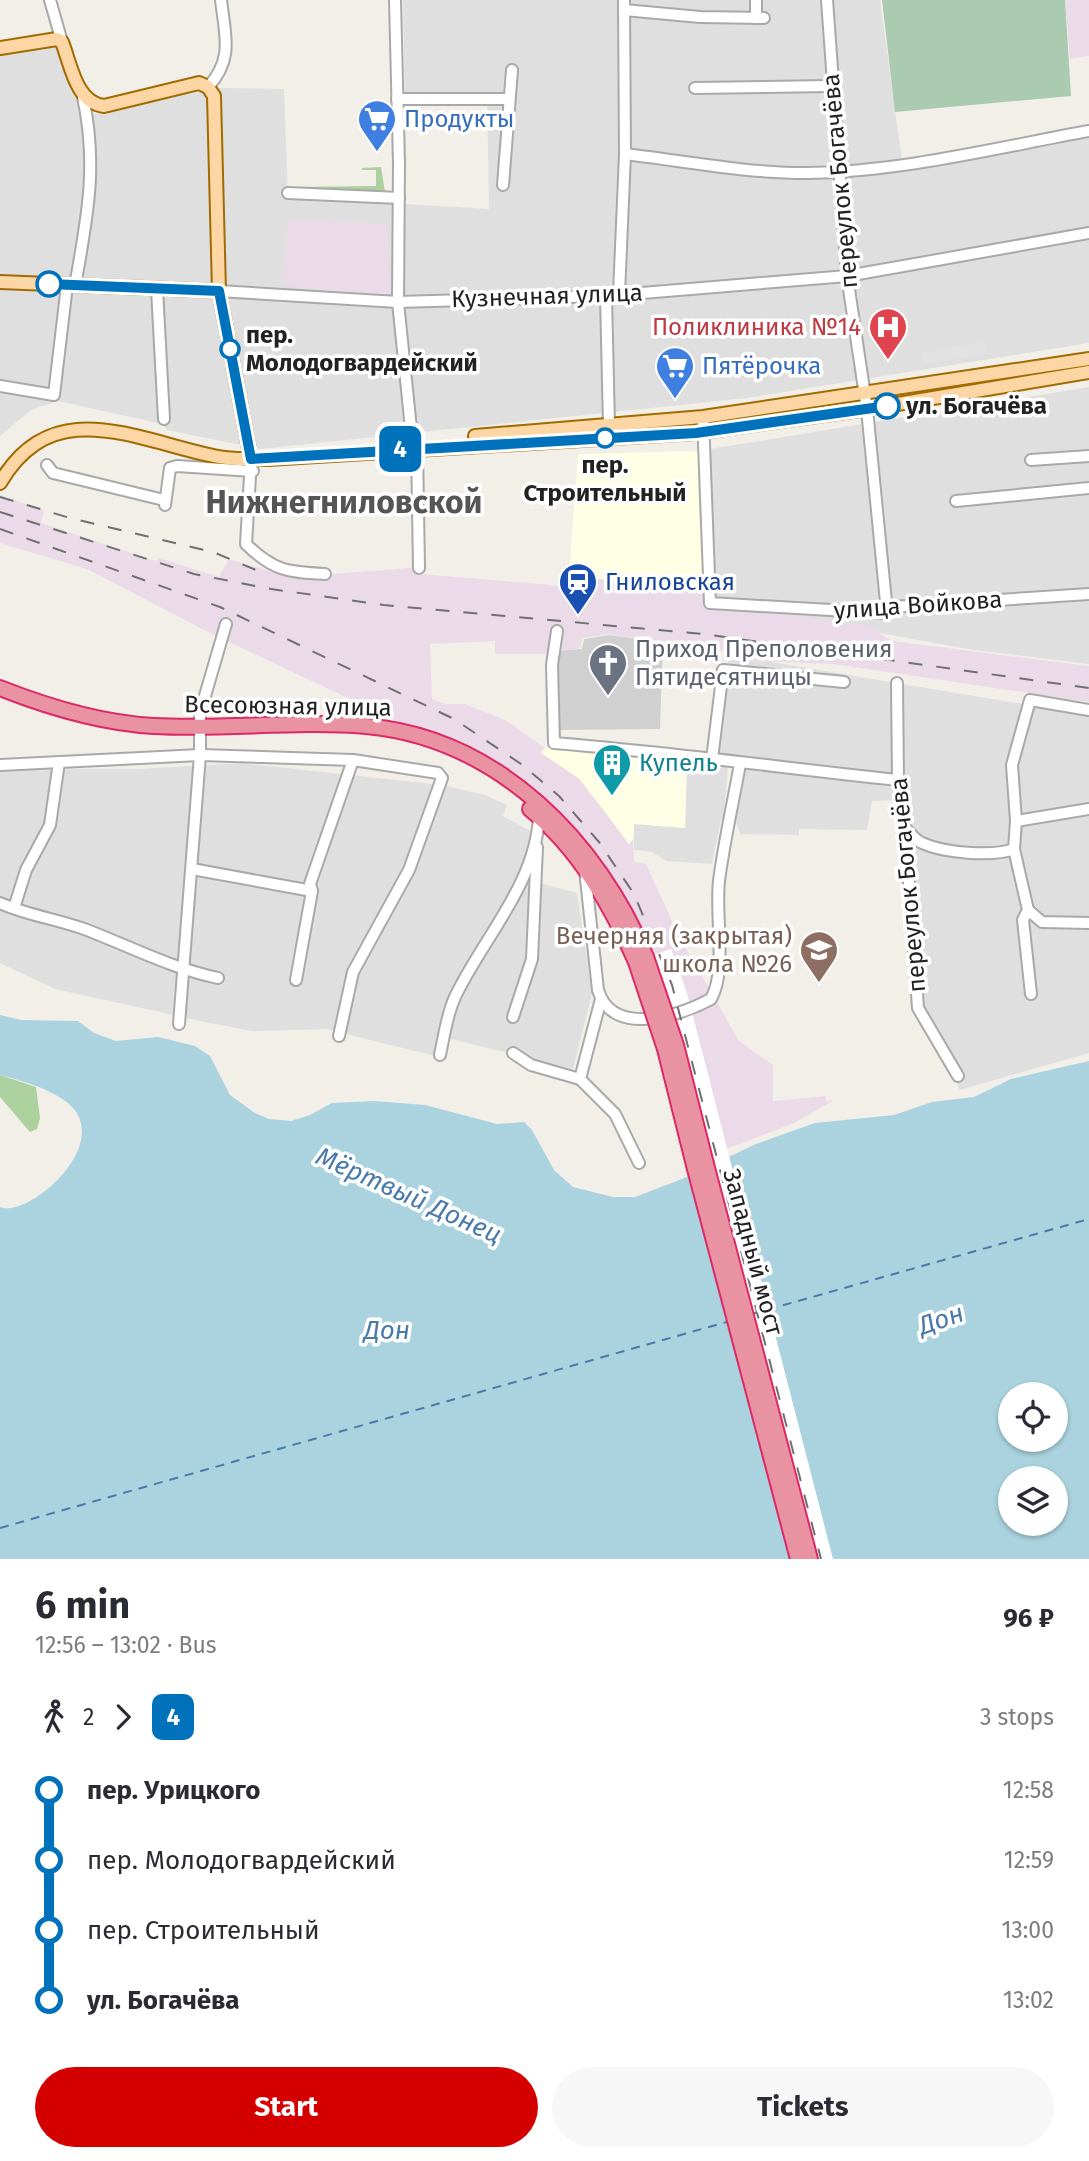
<!DOCTYPE html>
<meta charset="utf-8">
<style>
:root{--surface:#fff;--page:#f7f7f7;--text:#2b2b33;--muted:#7c7c81;--accent:#d40000}
body{margin:0;font-family:"Fira Sans",sans-serif;background:var(--page);color:var(--text);height:100vh;display:flex;flex-direction:column;font-size:26px;white-space:nowrap}
*{box-sizing:border-box;margin:0}
p{font-size:23px;color:var(--muted)}
.icon{flex:none;width:38px;height:38px;fill:none;stroke:currentColor;stroke-width:2;stroke-linecap:round;stroke-linejoin:round}
.map{position:relative;height:1559px;overflow:hidden}
.details{display:flex;flex-direction:column;background:var(--surface);flex:1}
.details>*{flex:none}
.badge{padding:0 14px;border-radius:10px;font-size:24px;line-height:46px}
.tools{position:absolute;left:998px;top:1382px;display:grid;gap:14px}
.tools a{display:grid;place-items:center;width:70px;height:70px;border-radius:50%;background:var(--surface);box-shadow:0 2px 5px #0004;font-size:35px}
.map>.badge{position:absolute;translate:-50% -50%;box-shadow:0 0 0 4px #fff}
.legs{display:flex;align-items:center;gap:10px;height:77px;padding:0 35px;font-size:23px}
.legs p{margin-inline-start:auto}
.head{display:flex;align-items:center;justify-content:space-between;height:119px;padding:0 35px}
h1{font-size:38px;font-weight:700;line-height:52px}
.cta{display:flex;gap:14px;margin-top:auto;padding:14px 35px}
.cta a{flex:1;height:80px;border-radius:42px;background:var(--accent);color:#fff;font-size:28px;font-weight:700;line-height:80px;text-align:center}
.cta a+a{background:var(--page);color:var(--text)}
ul{padding:0 35px;list-style:none}
li{display:flex;align-items:center;gap:24px;height:70px;font-size:26px}
li i{display:grid;place-items:center;width:10px;height:100%;margin:0 9px;background:currentColor}
li i::after{content:'';width:18px;height:18px;margin:-9px;border:5px solid;border-radius:50%;background:var(--surface)}
li p{margin-inline-start:auto}
li:first-child i{background:linear-gradient(#0000 50%,currentColor 0)}
li:last-child i{background:linear-gradient(currentColor 50%,#0000 0)}
.map>svg:first-child{display:block}
</style>
<div class="map">
<svg width="1089" height="1559" viewBox="0 0 1089 1559">
<rect width="100%" height="100%" fill="#f2efe9"/>
<!-- residential -->
<g fill="#e0dfdf">
<path d="M403 0H880L903 168 1089 133V343L747 398 261 449 167 430 162 424 58 401 31 410 0 436V54L57 44 85 116 219 88 284 89 288 197 489 209 487 98 405 97Z"/>
<path d="M1089 387V664L974 650 711 603 710 449Z"/>
<path d="M729 655 1089 715V1053L960 1090 919 1006 907 775 718 753Z"/>
<path d="M687 761 728 765 724 818 721 819 712 864 666 861 652 852 634 850V824L685 828Z"/>
<path d="M241 763 442 785 485 795 507 805 503 816 534 833 521 878 577 893 592 994 573 1069 443 1037 435 1056 326 1029 252 1031 210 1023 55 989 0 963V769H139Z"/>
<path d="M743 769 894 785 897 800 872 801 867 830 799 829V835L740 834 736 822Z"/>
</g>
<!-- industrial -->
<g fill="#ebdbe8">
<path d="M1065 0H1089V56L1070 59Z"/>
<path d="M288 219 386 224 391 297 288 286 284 281Z"/>
<path d="M0 495 44 510 41 523 156 561 159 558 219 577 229 559 272 572 318 575 410 568 420 564V574L563 586 565 575 707 589 716 603 868 626 892 641 1089 666V702L834 664 728 660V651L635 641 610 634 582 638 580 648 554 654H495V641L430 644 432 699 446 704H465L505 720 545 748 541 752 579 779 629 843 633 839 634 862 646 864 679 936 739 1041 773 1065V1101L826 1096V1101L834 1100 794 1123 713 1154 674 1009 542 801 409 727 210 633 87 569 0 543Z"/>
</g>
<!-- education -->
<g fill="#ffffe5">
<path d="M698 451 699 516H703L707 589 569 576 578 454Z"/>
<path d="M545 748 687 761 685 828 634 824 633 839 629 844 580 779 541 753Z"/>
</g>
<!-- religious -->
<path fill="#d0d0d0" d="M609 635 663 643 660 729 555 730 559 651 582 649 584 639Z"/>
<!-- forest -->
<g fill="#add19e">
<path d="M381 167 385 192 297 191V187L376 186V170H362V168Z"/>
<path d="M0 1075 36 1087 40 1118 37 1129 30 1132 0 1097Z"/>
</g>
<!-- cemetery -->
<path fill="#aacbaf" d="M882 0H1065L1071 96 895 112Z"/>
<!-- parking -->
<path fill="#e2e2e2" d="M985 342 987 353 924 364 922 353Z"/>
<!-- water -->
<path fill="#aad3df" fill-rule="evenodd" d="M0 1015 21 1020 78 1021 94 1033 116 1041 158 1037 195 1046 210 1056 230 1095 255 1113 269 1119 291 1121 310 1115 332 1103 374 1101 425 1105 497 1124 524 1122 532 1130 554 1170 573 1187 613 1197H635L682 1179 756 1144 815 1123 894 1115 932 1102 974 1097 1011 1079 1089 1061V1559H0V1207C28 1219 113 1145 70 1105 52 1089 23 1081 0 1075ZM1010 1395H1055V1440H1010ZM1010 1479H1055V1524H1010Z"/>
<!-- pier -->
<path fill="#fff" d="M671 949 687 993 833 1559H792L651 956Z"/>
<g fill="none" stroke-linecap="round" stroke-linejoin="round">
<!-- ferry -->
<g stroke="#4a7aab" stroke-width="2" stroke-dasharray="9 7" stroke-linecap="butt">
<path d="M752 1314 1089 1219"/>
<path d="M0 1528 730 1321"/>
</g>
<defs>
<g id="minor">
<path d="M50 0 62 42"/>
<path d="M395 0 399 163 398 302 413 448"/>
<path d="M756 0V18"/>
<path d="M827 0 847 276 867 409 887 612"/>
<path d="M624 10 700 17 764 18"/>
<path d="M208 87C234 59 225 35 221 0"/>
<path d="M695 88 831 86"/>
<path d="M397 99H508"/>
<path d="M625 154C684 161 745 173 805 173 901 172 995 148 1089 131"/>
<path d="M503 185 512 70"/>
<path d="M288 193 399 198"/>
<path d="M75 286C87 218 98 166 83 97"/>
<path d="M157 289 164 419"/>
<path d="M219 291 398 302 606 296 847 276 1089 233"/>
<path d="M619 294 625 154 624 0"/>
<path d="M606 296 609 426"/>
<path d="M0 386 54 395 67 285"/>
<path d="M703 417 710 603 882 613 892 607 1089 594"/>
<path d="M417 447 419 568"/>
<path d="M251 459 246 544C273 571 288 572 325 574"/>
<path d="M1031 460 1089 456"/>
<path d="M47 465 53 473 164 500"/>
<path d="M956 501 1089 488"/>
<path d="M165 505 170 468 177 466 253 471"/>
<path d="M557 631 552 665 554 743C669 752 783 768 898 780"/>
<path d="M897 683 898 780 905 828 918 1008 958 1076"/>
<path d="M712 759 723 670 844 682"/>
<path d="M0 765 200 755 353 760 438 773 442 778 409 870 353 972 339 1036"/>
<path d="M1016 821 1089 809"/>
<path d="M905 828C910 833 915 840 922 843 944 853 992 857 1014 849"/>
<path d="M192 869 312 891"/>
<path d="M585 870 598 990C612 1038 679 1016 711 999 727 971 715 916 719 881 724 842 733 803 740 764"/>
<path d="M0 903C29 916 58 919 87 930 131 947 171 968 218 978"/>
<path d="M14 908 26 870 50 825 59 762"/>
<path d="M1028 910 1042 922 1089 923"/>
<path d="M296 980 312 891 310 884 353 760"/>
<path d="M1031 994 1023 920 1028 910 1014 849 1016 821 1012 765 1030 700 1089 710"/>
<path d="M513 1017 532 959 537 847"/>
<path d="M179 1024 200 755V713L226 624"/>
<path d="M513 1053 531 1065 580 1079 615 1114 639 1163"/>
<path d="M440 1055C444 1036 447 1014 455 997 483 938 536 884 539 816"/>
<path d="M580 1079 601 999"/>
</g>
<g id="major">
<path d="M0 48 57 39 62 42C71 65 76 103 104 106L199 83 208 87 214 96 219 291 251 459"/>
<path d="M0 282 219 291"/>
<path d="M475 436 703 417 1089 359"/>
<path d="M0 483C51 395 132 438 209 455 228 460 248 459 268 459L696 433 867 409 1089 372"/>
</g>
<g id="highway">
<path d="M0 688C48 707 102 723 154 726 224 730 296 720 366 726 498 738 598 841 646 957"/>
<path d="M530 809C579 849 611 905 636 962"/>
<path d="M706 1164 810 1559"/>
<path d="M695 1169 798 1559"/>
</g>
</defs>
<!-- minor casing -->
<use href="#minor" stroke="#a9a9a9" stroke-width="14"/>
<!-- major casing -->
<use href="#major" stroke="#a06b00" stroke-width="16"/>
<!-- highway casing -->
<use href="#highway" stroke="#dc2a67" stroke-width="18"/>
<!-- minor -->
<use href="#minor" stroke="#fff" stroke-width="10"/>
<!-- major -->
<use href="#major" stroke="#fcd6a4" stroke-width="12"/>
<!-- highway -->
<use href="#highway" stroke="#e892a2" stroke-width="14"/>
<!-- rail -->
<g stroke="#707070" stroke-width="2" stroke-dasharray="14 14" stroke-linecap="butt">
<path d="M0 497 70 518 213 552 263 573"/>
<path d="M0 512 194 574 271 589 384 605 703 634 1089 688"/>
<path d="M0 529 220 607 454 719 521 764 559 796 599 842 634 894 672 985 821 1559"/>
</g>
<defs>
<g id="highway-bridge">
<path d="M646 957 676 1045 706 1164"/>
<path d="M636 962 665 1049 695 1169"/>
</g>
</defs>
<!-- highway-bridge casing -->
<use href="#highway-bridge" stroke="#dc2a67" stroke-width="18" stroke-linecap="butt"/>
<!-- highway-bridge -->
<use href="#highway-bridge" stroke="#e892a2" stroke-width="14"/>
</g>
<g fill="none" stroke-linecap="round" stroke-linejoin="round">
<defs>
<path id="line-1" d="M49 284 219 291 251 459 696 433 887 406"/>
</defs>
<!-- line-1 casing -->
<use href="#line-1" stroke="#fff" stroke-width="16"/>
<!-- line-1 -->
<use href="#line-1" stroke="#0072bc" stroke-width="10"/>
</g>
<!-- icons -->
<defs>
<symbol id="supermarket-pin" viewBox="-11 -11 22 30"><path d="M0 17L-7.5 6A9.5 9.5 0 1 1 7.5 6Z" fill="#3f7fe0" stroke="#fff"/><path d="M-6-5.5h2.5l.6 2H6L4.5 2H-2.5L-4.4-4H-6ZM-1.5 3.2a1.3 1.3 0 1 0 .1 0ZM3 3.2a1.3 1.3 0 1 0 .1 0Z" fill="#fff"/></symbol>
<symbol id="hospital-pin" viewBox="-11 -11 22 30"><path d="M0 17L-7.5 6A9.5 9.5 0 1 1 7.5 6Z" fill="#e0444e" stroke="#fff"/><path d="M-5-5h3v3.5h4V-5h3V5h-3V1.5h-4V5h-3Z" fill="#fff"/></symbol>
<symbol id="station-pin" viewBox="-11 -11 22 30"><path d="M0 17L-7.5 6A9.5 9.5 0 1 1 7.5 6Z" fill="#1a4fb4" stroke="#fff"/><path d="M-3-6H3Q5-6 5-4V2Q5 4 3 4L4.5 6H3L1.5 4h-3L-3 6H-4.5L-3 4Q-5 4-5 2V-4Q-5-6-3-6ZM-3.5-4v3h7v-3ZM-3.5 1v1.5H-2V1ZM2 1v1.5H3.5V1Z" fill="#fff"/></symbol>
<symbol id="church-pin" viewBox="-11 -11 22 30"><path d="M0 17L-7.5 6A9.5 9.5 0 1 1 7.5 6Z" fill="#6b7280" stroke="#fff"/><path d="M-1.2-6h2.4v3.5h3.3v2.4h-3.3V6h-2.4V-.1h-3.3v-2.4h3.3Z" fill="#fff"/></symbol>
<symbol id="building-pin" viewBox="-11 -11 22 30"><path d="M0 17L-7.5 6A9.5 9.5 0 1 1 7.5 6Z" fill="#0f9aa8" stroke="#fff"/><path d="M-4-6H4V6H1V3H-1V6H-4ZM-2.5-4.3h1.7v1.8h-1.7ZM.8-4.3h1.7v1.8H.8ZM-2.5-1h1.7V.8h-1.7ZM.8-1h1.7V.8H.8Z" fill="#fff"/></symbol>
<symbol id="school-pin" viewBox="-11 -11 22 30"><path d="M0 17L-7.5 6A9.5 9.5 0 1 1 7.5 6Z" fill="#8d6e63" stroke="#fff"/><path d="M0-5L7-2L0 1L-7-2ZM-4 1L0 2.5L4 1V4Q0 6-4 4Z" fill="#fff"/></symbol>
</defs>
<g fill-rule="evenodd">
<use href="#supermarket-pin" x="355" y="97" width="44" height="60"/>
<use href="#hospital-pin" x="866" y="305" width="44" height="60"/>
<use href="#supermarket-pin" x="653" y="344" width="44" height="60"/>
<use href="#station-pin" x="556" y="560" width="44" height="60"/>
<use href="#church-pin" x="586" y="641" width="44" height="60"/>
<use href="#building-pin" x="590" y="741" width="44" height="60"/>
<use href="#school-pin" x="797" y="928" width="44" height="60"/>
</g>
<!-- markers -->
<g fill="#fff" stroke="#0072bc" stroke-width="3.5">
<circle cx="49" cy="284" r="12"/>
<circle cx="230" cy="349" r="9"/>
<circle cx="887" cy="406" r="12"/>
<circle cx="605" cy="438" r="9"/>
</g>
<g text-anchor="middle" stroke-width="7" stroke-linejoin="round" paint-order="stroke">
<!-- shop labels -->
<g font-size="24" fill="#366cbe" stroke="#fff" text-anchor="start">
<text x="404" y="127">Продукты</text>
<text x="702" y="374">Пятёрочка</text>
</g>
<!-- street labels -->
<g font-size="24" fill="#222" stroke="#fff">
<text transform="translate(840 181) rotate(-95)" y="8">переулок Богачёва</text>
<text transform="translate(547 296) rotate(-2)" y="8">Кузнечная улица</text>
<text transform="translate(918 605) rotate(-4)" y="8">улица Войкова</text>
<text transform="translate(288 706) rotate(1)" y="8">Всесоюзная улица</text>
<text transform="translate(908 885) rotate(-95)" y="8">переулок Богачёва</text>
<text transform="translate(753 1252) rotate(75)" y="8">Западный мост</text>
</g>
<!-- health labels -->
<g font-size="24" fill="#be3a42" stroke="#fff" text-anchor="end">
<text x="861" y="335">Поликлиника №14</text>
</g>
<!-- stop labels -->
<g font-size="24" font-weight="bold" fill="#222" stroke="#fff" text-anchor="start">
<text x="246" y="343">пер.<tspan x="246" dy="28">Молодогвардейский</tspan></text>
<text x="906" y="414">ул. Богачёва</text>
<text x="605" y="473" text-anchor="middle">пер.<tspan x="605" dy="28">Строительный</tspan></text>
</g>
<!-- transit labels -->
<g font-size="24" fill="#164399" stroke="#fff" text-anchor="start">
<text x="605" y="590">Гниловская</text>
</g>
<!-- worship labels -->
<g font-size="24" fill="#5b616d" stroke="#fff" text-anchor="start">
<text x="635" y="657">Приход Преполовения<tspan x="635" dy="28">Пятидесятницы</tspan></text>
</g>
<!-- culture labels -->
<g font-size="24" fill="#0d838f" stroke="#fff" text-anchor="start">
<text x="639" y="771">Купель</text>
</g>
<!-- education labels -->
<g font-size="24" fill="#785e54" stroke="#fff" text-anchor="end">
<text x="792" y="944">Вечерняя (закрытая)<tspan x="792" dy="28">школа №26</tspan></text>
</g>
<!-- water labels -->
<g font-size="26" font-style="italic" fill="#4a7aab" stroke="#fff">
<text transform="translate(409 1195) rotate(24)" y="9">Мёртвый Донец</text>
<text transform="translate(941 1319) rotate(-19)" y="9">Дон</text>
<text x="387" y="1339">Дон</text>
</g>
<!-- district labels -->
<g font-size="32" font-weight="bold" fill="#555" stroke="#fff">
<text x="344" y="513">Нижнегниловской</text>
</g>
</g>
</svg>
<div class="tools">
<a><svg class="icon" aria-label="locate" viewBox="0 0 24 24"><circle cx="12" cy="12" r="6"/><path d="M12 2v4M12 18v4M2 12h4M18 12h4"/></svg></a>
<a><svg class="icon" aria-label="layers" viewBox="0 0 24 24"><path d="M12 4l9 5-9 5-9-5zM3 14l9 5 9-5"/></svg></a>
</div>
<b class="badge" style="left:400px;top:449px;background:#0072bc;color:#fff">4</b>
</div>
<section class="details">
<div class="head"><div><h1>6 min</h1><p>12:56 – 13:02 · Bus</p></div><b>96 ₽</b></div>
<div class="legs"><svg class="icon" aria-label="walk" viewBox="0 0 24 24"><circle cx="13" cy="4" r="2"/><path d="M13 8l-2 6 4 7M11 14l-3 7M7 12l3-4h3l4 4"/></svg>2<svg class="icon" aria-label="forward" viewBox="0 0 24 24"><path d="M9 5l7 7-7 7"/></svg><b class="badge" style="background:#0072bc;color:#fff">4</b><p>3 stops</p></div>
<ul>
<li><i style="color:#0072bc"></i><b>пер. Урицкого</b><p>12:58</p></li>
<li><i style="color:#0072bc"></i><span>пер. Молодогвардейский</span><p>12:59</p></li>
<li><i style="color:#0072bc"></i><span>пер. Строительный</span><p>13:00</p></li>
<li><i style="color:#0072bc"></i><b>ул. Богачёва</b><p>13:02</p></li>
</ul>
<div class="cta"><a>Start</a><a>Tickets</a></div>
</section>
